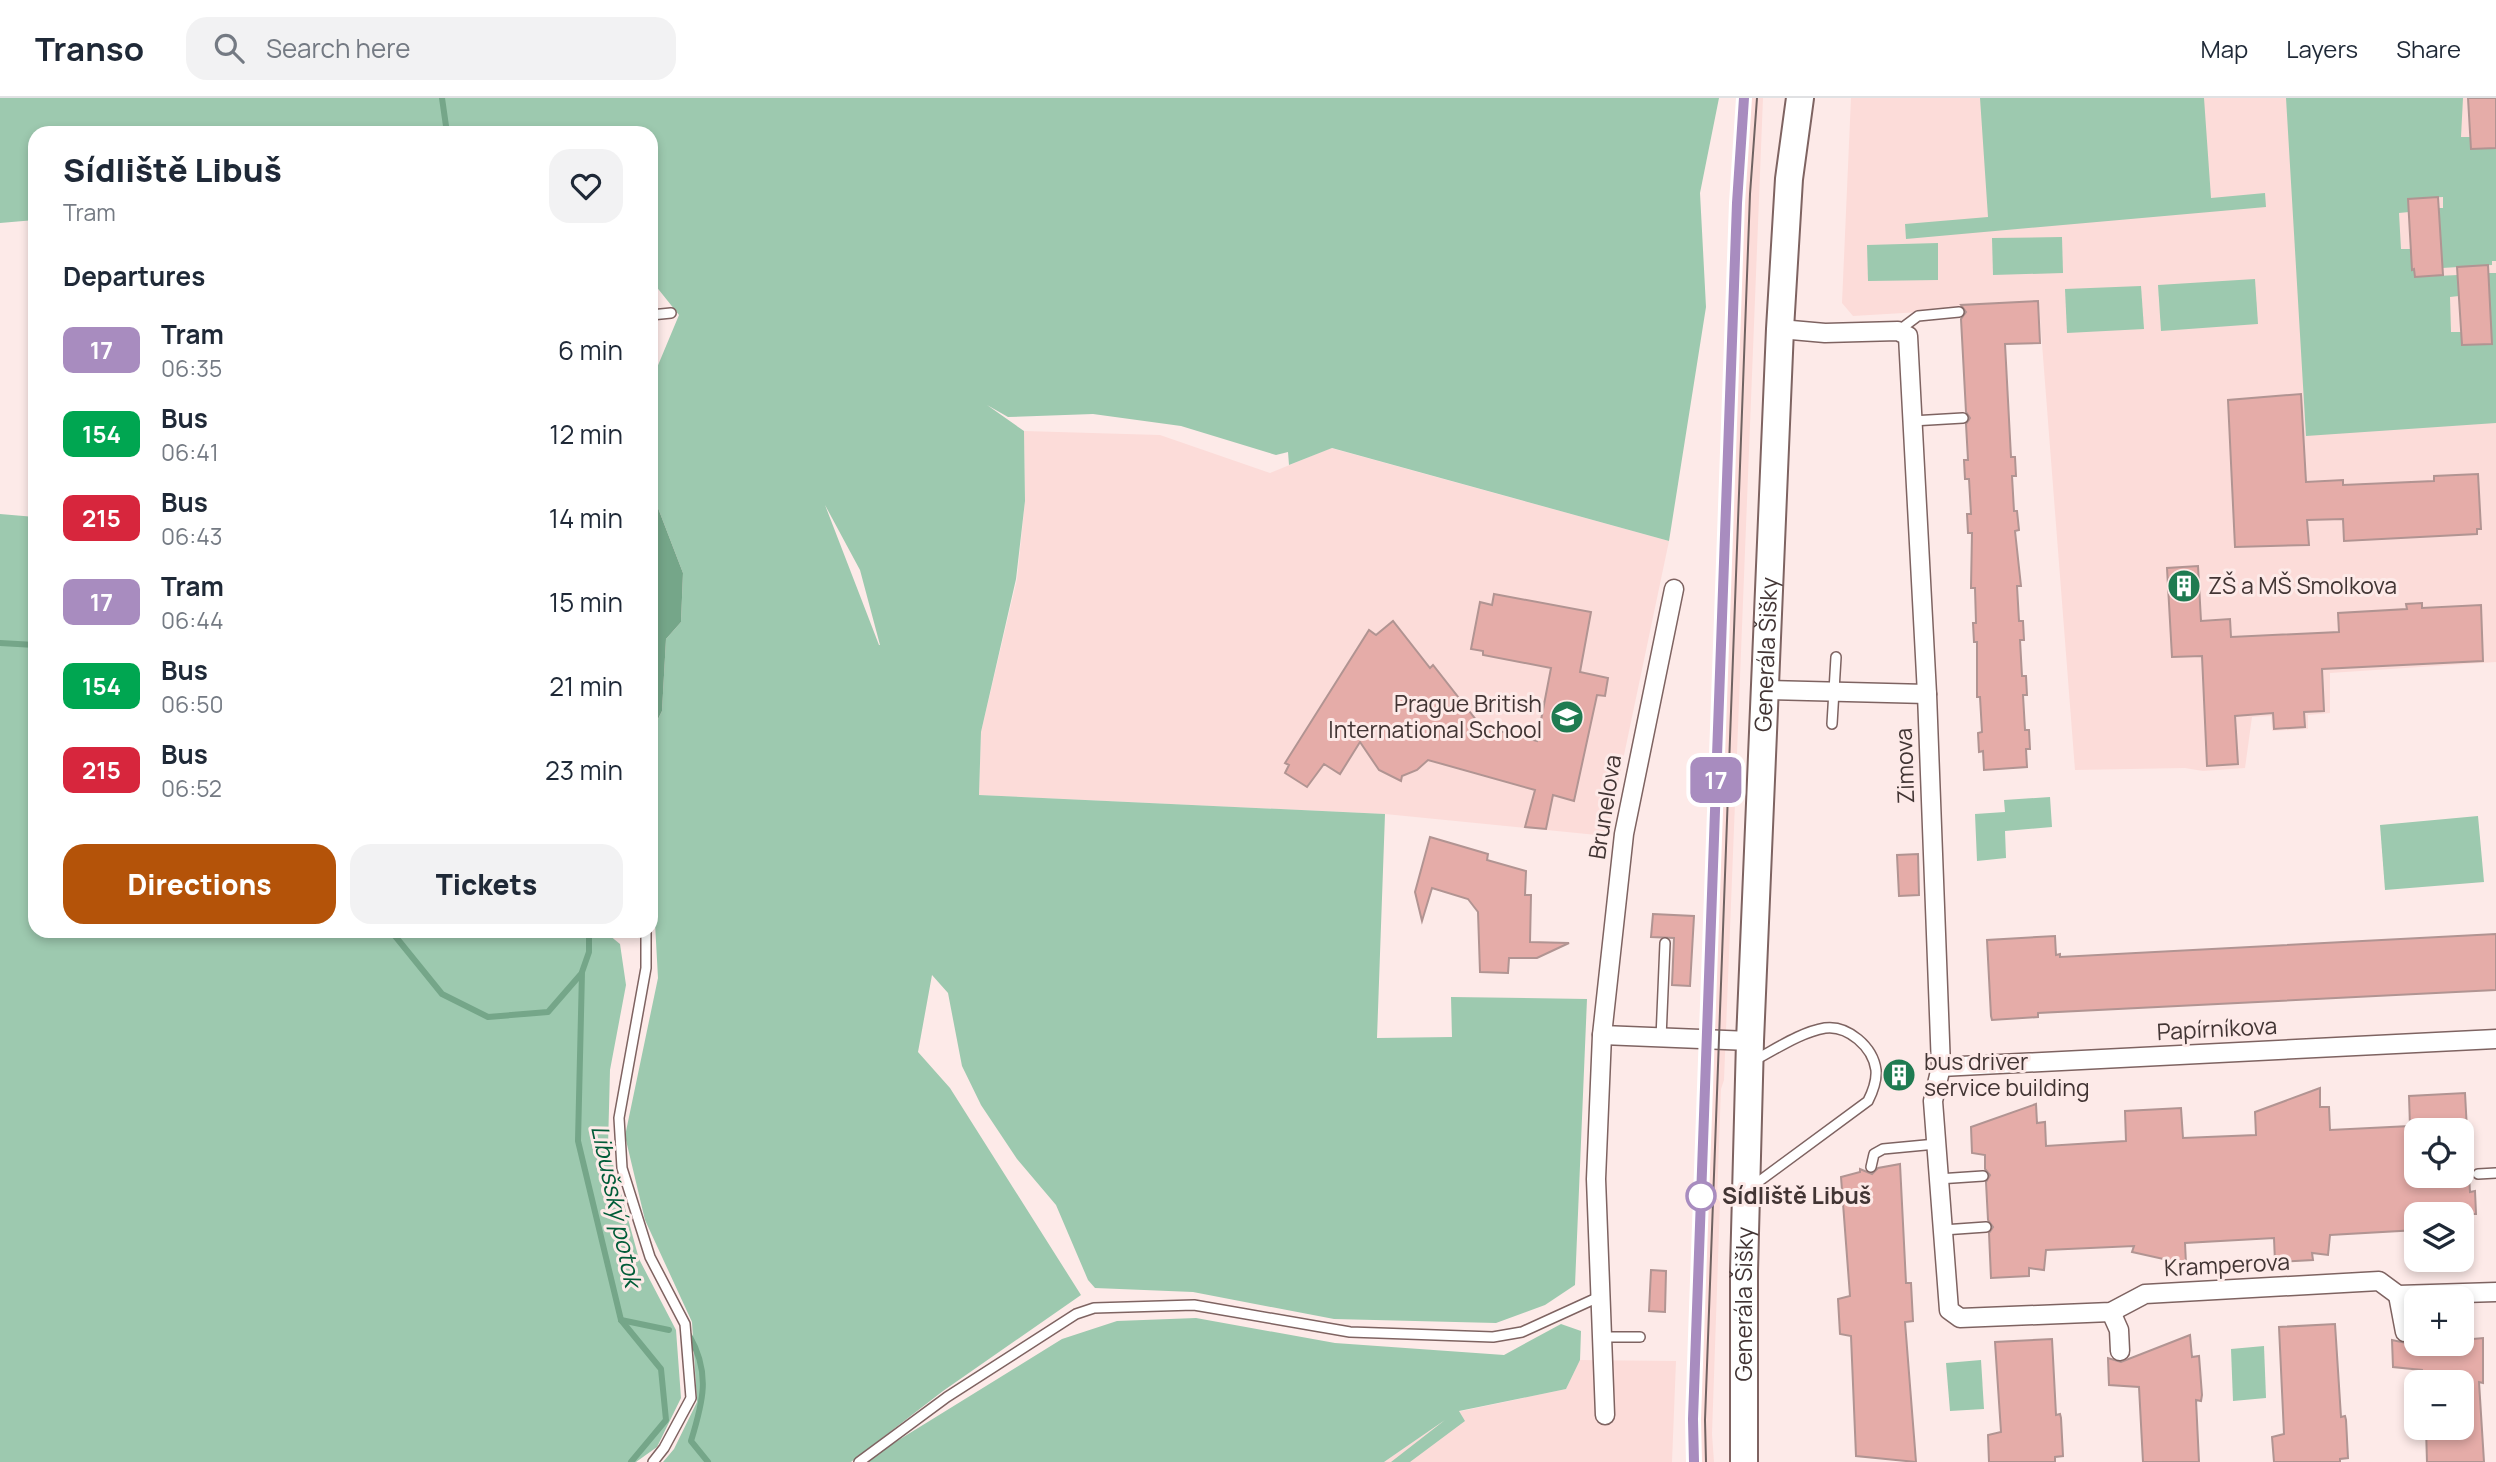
<!DOCTYPE html>
<meta charset="utf-8">
<style>
:root{--surface:#fff;--page:#f2f2f3;--text:#1f2937;--muted:#747a83;--line:#e0e1e3;--accent:#b45309}
body{margin:0;font-family:Manrope,sans-serif;background:var(--page);color:var(--text);height:100vh;display:flex;flex-direction:column;font-size:26px;white-space:nowrap}
*{box-sizing:border-box;margin:0}
p{font-size:23px;color:var(--muted)}
.icon{flex:none;width:38px;height:38px;fill:none;stroke:currentColor;stroke-width:2;stroke-linecap:round;stroke-linejoin:round}
.map{position:relative;flex:1;overflow:hidden}
.sheet{position:absolute;left:28px;top:28px;width:630px;height:812px;display:flex;flex-direction:column;background:var(--surface);border-radius:21px;box-shadow:0 4px 10px #0003}
.sheet>*{flex:none}
.badge{padding:0 14px;border-radius:10px;font-size:24px;line-height:46px}
.fabs{position:absolute;left:2404px;top:1020px;display:grid;gap:14px}
.fabs a{display:grid;place-items:center;width:70px;height:70px;border-radius:14px;background:var(--surface);box-shadow:0 4px 10px #0003;font-size:35px}
.map>.badge{position:absolute;translate:-50% -50%;box-shadow:0 0 0 4px #fff}
h2{padding:0 35px;font-size:26px;line-height:63px}
.round{display:grid;place-items:center;flex:none;width:74px;height:74px;border-radius:21px;background:var(--page)}
.head{display:flex;align-items:center;justify-content:space-between;height:119px;padding:0 35px}
h1{font-size:33px;font-weight:800;line-height:52px}
.action{display:flex;gap:14px;margin-top:auto;padding:14px 35px}
.action a{flex:1;height:80px;border-radius:21px;background:var(--accent);color:#fff;font-size:28px;font-weight:800;line-height:80px;text-align:center}
.action a+a{background:var(--page);color:var(--text)}
ul{padding:0;list-style:none}
li{display:flex;align-items:center;gap:21px;height:84px;padding:0 35px}
li div{flex:1}
li b{display:block;font-size:26px}
li em{font-style:normal}
li .badge{min-width:77px;font-weight:700;text-align:center}
header{display:flex;align-items:center;gap:42px;box-sizing:border-box;height:98px;padding:0 35px;background:var(--surface);border-bottom:2px solid var(--line)}
header strong{font-size:33px}
nav{display:flex;gap:38px;margin-inline-start:auto;font-size:24px}
.search{width:490px;height:63px;background:var(--page);display:flex;align-items:center;gap:18px;box-sizing:border-box;padding:0 24px;border-radius:21px;color:var(--muted);font-size:26px}
.map>svg:first-child{display:block}
</style>
<header>
<strong>Transo</strong>
<div class="search"><svg class="icon" aria-label="search" viewBox="0 0 24 24"><circle cx="10" cy="10" r="6"/><path d="M15 15l6 6"/></svg>Search here</div>
<nav><a>Map</a><a>Layers</a><a>Share</a></nav>
</header>
<div class="map">
<svg width="2496" height="1364" viewBox="0 0 2496 1364">
<rect width="100%" height="100%" fill="#fdeae8"/>
<!-- built -->
<g fill="#fcdcd9">
<path d="M1738 0H1763L1724 982 1721 991 1717 1100 1720 1104 1712 1336 1714 1364H1686V1290L1697 1099 1701 990 1698 981Z"/>
<path d="M1851 0H2496V564L2330 575V615L2308 617V631L2272 633 2271 618 2252 619 2245 670 2203 673 2185 670 2075 672 2039 207 1853 218 1842 205Z"/>
<path d="M1024 333 1160 337 1270 375 1331 350 1669 443 1607 738 1385 716 979 697 981 634 1017 481 1025 403Z"/>
<path d="M1580 1262 1676 1263 1672 1364H1384L1457 1314 1566 1291Z"/>
</g>
<!-- green -->
<g fill="#9dc9af" fill-rule="evenodd">
<path d="M0 0H1719L1700 95 1706 209 1669 443 1332 350 1289 367 1288 354 1276 357 1181 328 1093 316 1008 319 987 307 1024 333 1025 403 1016 481 981 634 979 697 1385 716 1377 940 1452 939 1451 899 1587 901 1575 1187 1545 1207 1496 1225 1334 1221 1193 1194 1095 1190 1088 1182 1056 1107 1017 1061 981 1007 962 968 948 895 932 877 918 954 950 990 1081 1197 943 1293 851 1364H663L674 1351 697 1304 692 1224 645 1122 625 1038 658 880 651 752V635L662 613 666 541 681 524 683 475 658 410 651 346V284L679 217 651 182V35H35V122L0 125ZM825 407 860 472 880 547H879Z"/>
<path d="M1980 0H2204L2211 100 2265 95 2266 109 1906 141 1905 126 1988 119Z"/>
<path d="M2286 0H2463L2461 39H2470L2471 51 2496 50V163H2492V167L2442 170 2438 110H2443V99L2408 101 2409 114 2399 115 2401 151H2411L2415 179 2458 177 2459 198 2450 199 2451 234H2461L2462 247 2492 246 2488 175H2496V325L2306 338Z"/>
<path d="M2062 139 2063 175 1993 177 1992 140Z"/>
<path d="M1938 145V182L1868 183 1867 147Z"/>
<path d="M2255 181 2258 226 2161 233 2158 187Z"/>
<path d="M2141 188 2144 231 2067 235 2065 191Z"/>
<path d="M0 416 35 419V833H604L620 846 626 887 610 972 608 1048 639 1161 676 1232 681 1300 657 1349 636 1364H0Z"/>
<path d="M2050 699 2052 729 2005 733 2006 760 1977 763 1975 716 2005 714 2004 702Z"/>
<path d="M2478 718 2484 784 2385 792 2380 727Z"/>
<path d="M1196 1220 1335 1245 1504 1257 1561 1226 1581 1233 1580 1262 1566 1291 1459 1313 1465 1323 1410 1364H1391L1445 1322 1384 1364H863L1062 1241 1117 1223Z"/>
<path d="M2264 1248 2266 1300 2233 1303 2231 1251Z"/>
<path d="M1981 1262 1984 1311 1950 1313 1946 1265Z"/>
</g>
<!-- water -->
<path fill="#75a689" d="M651 346 658 410 683 475 681 524 666 541 662 613 651 635Z"/>
<g fill="none" stroke-linecap="round" stroke-linejoin="round">
<!-- stream -->
<g stroke="#75a689" stroke-width="6">
<path d="M442 0 447 35"/>
<path d="M0 545 35 547"/>
<path d="M391 833 442 896 488 919 548 914 581 876"/>
<path d="M589 833V854L582 874 578 1043 621 1222 661 1271 666 1322 631 1364"/>
<path d="M621 1222 669 1232"/>
<path d="M689 1237C711 1275 703 1304 691 1343L708 1364"/>
</g>
</g>
<!-- building -->
<g fill="#e5aca8" stroke="#b19492" stroke-width="2">
<path d="M2468 0H2496V50L2471 51Z"/>
<path d="M2438 99 2443 177 2415 179 2414 171 2412 172 2408 101Z"/>
<path d="M2488 167 2492 246 2462 247 2457 169Z"/>
<path d="M2038 203 2040 245 2005 246 2011 359H2015L2016 378H2012L2014 413H2017L2019 432 2015 433 2021 488H2017L2019 523H2023L2024 542H2020L2022 578H2026L2027 597H2023L2025 632H2029L2030 651H2026L2027 669 1984 672 1983 653 1979 654 1978 635 1982 634 1980 599H1977V544H1974L1973 525H1976L1975 490H1971L1972 435H1968L1967 416H1971L1969 381H1965L1964 362H1968L1966 326 1970 320 1966 314 1961 221 1966 214 1961 207Z"/>
<path d="M2301 296 2306 384 2343 382V387L2434 383V378L2478 376 2481 431H2477V436L2344 443 2343 421 2307 422 2309 447 2235 449 2228 302Z"/>
<path d="M2198 468 2201 523 2230 521 2231 539 2339 534 2338 515 2407 511 2406 506 2422 505V510L2481 507 2483 563 2322 571 2324 613 2304 614 2305 629 2274 631 2273 615 2235 618 2238 666 2207 668 2202 558 2172 559 2167 470Z"/>
<path d="M1494 496 1591 514 1580 574 1608 580 1605 598 1597 597 1574 703 1553 697 1546 731 1525 729 1535 692 1428 662 1417 672 1402 678 1401 683 1379 672 1360 644 1340 676 1324 666 1307 689 1285 675 1289 667 1285 665 1369 532 1376 537 1393 523 1430 570 1433 567 1481 628 1537 643 1551 570 1483 557V553L1471 551 1480 504 1492 507Z"/>
<path d="M1430 739 1488 756 1487 762 1526 773 1525 797H1531L1530 844 1569 845 1537 860H1509L1508 875 1480 874 1478 814 1468 801 1432 790 1422 823 1415 794Z"/>
<path d="M1918 756 1919 797 1899 798 1897 757Z"/>
<path d="M1653 816 1694 818 1690 888 1672 887 1674 840 1651 839Z"/>
<path d="M2496 836V892L2038 915V919L1992 922 1991 918 1987 842 2055 838 2056 857 2060 856V859Z"/>
<path d="M2320 990V1009H2329L2330 1032 2410 1028 2409 998 2465 995 2467 1032H2417V1078H2469L2470 1094 2475 1093 2476 1116H2417V1132L2330 1137 2328 1157 2312 1155 2313 1162 2275 1164 2274 1140 2185 1145 2186 1166 2132 1154 2134 1148 2046 1152 2044 1172 2029 1170V1178L1991 1180 1989 1135 1993 1129 1988 1122 1986 1084 1990 1077 1985 1071V1057L1972 1055 1971 1029 2036 1006 2037 1025 2045 1024 2046 1048 2126 1043 2125 1013 2181 1010 2183 1040 2256 1037 2255 1014Z"/>
<path d="M1900 1066 1906 1185H1911L1913 1223 1905 1224 1916 1364 1856 1358 1851 1238 1840 1236 1838 1201 1850 1198 1841 1079 1860 1074V1071L1872 1076 1878 1070Z"/>
<path d="M1651 1172 1666 1173 1665 1214 1649 1213Z"/>
<path d="M2335 1226 2341 1319 2345 1318 2346 1322 2348 1360 2340 1361V1364H2274L2272 1339 2284 1336 2279 1229Z"/>
<path d="M2190 1237 2192 1259 2199 1258 2202 1297 2201 1303 2196 1302 2199 1364H2143L2139 1289 2109 1287 2108 1260 2121 1264Z"/>
<path d="M2483 1240V1285L2479 1284 2484 1364H2427L2426 1330H2462V1284H2423L2422 1272 2393 1269 2392 1242 2406 1245 2417 1241V1246H2462V1242Z"/>
<path d="M2052 1241 2056 1317 2060 1316 2061 1320 2063 1358 2055 1359V1364H1989L1988 1337 2001 1334 1995 1244Z"/>
</g>
<g fill="none" stroke-linecap="round" stroke-linejoin="round">
<defs>
<g id="lane">
<path d="M651 217 671 215"/>
<path d="M1898 233 1918 218 1959 214"/>
<path d="M1912 323 1963 320"/>
<path d="M1832 626 1836 559"/>
<path d="M646 833V870L619 1020 622 1070 650 1159 685 1226 691 1300 664 1350 653 1364"/>
<path d="M1661 940 1665 845"/>
<path d="M1871 1069 1874 1056 1883 1051 1936 1046"/>
<path d="M2478 1076 2496 1075"/>
<path d="M1938 1081 1983 1078"/>
<path d="M1750 1090 1868 1003C1873 993 1877 983 1876 972 1873 949 1848 927 1825 930 1801 934 1776 951 1755 962"/>
<path d="M1943 1132 1986 1129"/>
<path d="M1602 1239H1640"/>
<path d="M859 1364 947 1299 1076 1216 1094 1210 1194 1207 1350 1234 1493 1239 1522 1234 1601 1198"/>
</g>
<g id="street">
<path d="M1780 231 1825 235 1898 233 1908 238 1927 596 1941 969 1933 1003 1949 1212 1960 1220 2111 1214 2145 1196 2379 1183 2398 1197 2496 1194"/>
<path d="M1765 592 1927 596"/>
<path d="M1602 937 1750 943"/>
<path d="M1941 969 2496 941"/>
<path d="M2398 1197 2405 1234"/>
<path d="M2111 1214 2119 1232 2120 1253"/>
<path d="M1605 1317 1596 1081 1602 937 1624 736 1674 491"/>
</g>
<g id="secondary">
<path id="s1" d="M1744 1364V1173L1750 943 1780 231 1789 81 1800 0"/>
</g>
</defs>
<!-- lane casing -->
<use href="#lane" stroke="#7e6361" stroke-width="12"/>
<!-- street casing -->
<use href="#street" stroke="#7e6361" stroke-width="21"/>
<!-- secondary casing -->
<use href="#secondary" stroke="#7e6361" stroke-width="30"/>
<!-- lane -->
<use href="#lane" stroke="#fff" stroke-width="9"/>
<!-- street -->
<use href="#street" stroke="#fff" stroke-width="18"/>
<!-- secondary -->
<use href="#secondary" stroke="#fff" stroke-width="26"/>
<!-- tram -->
<g stroke="#706261" stroke-width="2">
<path d="M1694 1364 1693 1321 1737 105 1744 0"/>
<path d="M1706 1364 1705 1322 1750 96 1757 0"/>
</g>
</g>
<g fill="none" stroke-linecap="round" stroke-linejoin="round">
<defs>
<path id="line" d="M1694 1364 1693 1321 1737 105 1744 0"/>
</defs>
<!-- line casing -->
<use href="#line" stroke="#fff" stroke-width="16"/>
<!-- line -->
<use href="#line" stroke="#a88cbf" stroke-width="10"/>
</g>
<!-- icons -->
<defs>
<symbol id="building-disc" viewBox="-11 -11 22 22"><circle r="9.5" fill="#1f7b51" stroke="#fdeae8"/><path d="M-4-6H4V6H1V3H-1V6H-4ZM-2.5-4.3h1.7v1.8h-1.7ZM.8-4.3h1.7v1.8H.8ZM-2.5-1h1.7V.8h-1.7ZM.8-1h1.7V.8H.8Z" fill="#fff"/></symbol>
<symbol id="university-disc" viewBox="-11 -11 22 22"><circle r="9.5" fill="#1f7b51" stroke="#fdeae8"/><path d="M0-5L7-2L0 1L-7-2ZM-4 1L0 2.5L4 1V4Q0 6-4 4Z" fill="#fff"/></symbol>
</defs>
<g fill-rule="evenodd">
<use href="#building-disc" x="2165" y="469" width="38" height="38"/>
<use href="#university-disc" x="1548" y="600" width="38" height="38"/>
<use href="#building-disc" x="1880" y="958" width="38" height="38"/>
</g>
<!-- markers -->
<circle fill="#fff" stroke="#a88cbf" stroke-width="3.5" cx="1701" cy="1098" r="14"/>
<g text-anchor="middle" stroke-width="6" stroke-linejoin="round" paint-order="stroke">
<!-- poi labels -->
<g font-size="23" fill="#423534" stroke="#fdeae8" text-anchor="start">
<text x="2208" y="496">ZŠ a MŠ Smolkova</text>
<text x="1542" y="614" text-anchor="end">Prague British<tspan x="1542" dy="26">International School</tspan></text>
<text x="1924" y="972">bus driver<tspan x="1924" dy="26">service building</tspan></text>
</g>
<!-- street labels -->
<g font-size="23" fill="#423534" stroke="#fdeae8">
<text dy="8" stroke="none"><textPath href="#s1" startOffset="808">Generála Šišky</textPath></text>
<text transform="translate(1905 668) rotate(-92)" y="8">Zimova</text>
<text transform="translate(1605 709) rotate(-81)" y="8">Brunelova</text>
<text transform="translate(2217 931) rotate(-3)" y="8">Papírníkova</text>
<text transform="translate(2227 1167) rotate(-3)" y="8">Kramperova</text>
<text dy="8" stroke="none"><textPath href="#s1" startOffset="158">Generála Šišky</textPath></text>
</g>
<!-- stop labels -->
<g font-size="23" font-weight="bold" fill="#423534" stroke="#fdeae8" text-anchor="start">
<text x="1722" y="1106">Sídliště Libuš</text>
</g>
<!-- water labels -->
<g font-size="24" font-style="italic" fill="#005c38" stroke="#fdeae8">
<text transform="translate(616 1108) rotate(78)" y="8">Libušský potok</text>
</g>
</g>
</svg>
<div class="fabs">
<a><svg class="icon" aria-label="locate" viewBox="0 0 24 24"><circle cx="12" cy="12" r="6"/><path d="M12 2v4M12 18v4M2 12h4M18 12h4"/></svg></a>
<a><svg class="icon" aria-label="layers" viewBox="0 0 24 24"><path d="M12 4l9 5-9 5-9-5zM3 14l9 5 9-5"/></svg></a>
<a>+</a>
<a>−</a>
</div>
<b class="badge" style="left:1716px;top:682px;background:#a88cbf;color:#fff">17</b>
<section class="sheet">
<div class="head"><div><h1>Sídliště Libuš</h1><p>Tram</p></div><a class="round"><svg class="icon" aria-label="heart" viewBox="0 0 24 24"><path d="M12 20l-8-8c-3-5 5-10 8-4 3-6 11-1 8 4z"/></svg></a></div>
<h2>Departures</h2>
<ul>
<li><span class="badge" style="background:#a88cbf;color:#fff">17</span><div><b>Tram</b><p>06:35</p></div><em>6 min</em></li>
<li><span class="badge" style="background:#00a651;color:#fff">154</span><div><b>Bus</b><p>06:41</p></div><em>12 min</em></li>
<li><span class="badge" style="background:#d7263d;color:#fff">215</span><div><b>Bus</b><p>06:43</p></div><em>14 min</em></li>
<li><span class="badge" style="background:#a88cbf;color:#fff">17</span><div><b>Tram</b><p>06:44</p></div><em>15 min</em></li>
<li><span class="badge" style="background:#00a651;color:#fff">154</span><div><b>Bus</b><p>06:50</p></div><em>21 min</em></li>
<li><span class="badge" style="background:#d7263d;color:#fff">215</span><div><b>Bus</b><p>06:52</p></div><em>23 min</em></li>
</ul>
<div class="action"><a>Directions</a><a>Tickets</a></div>
</section>
</div>
